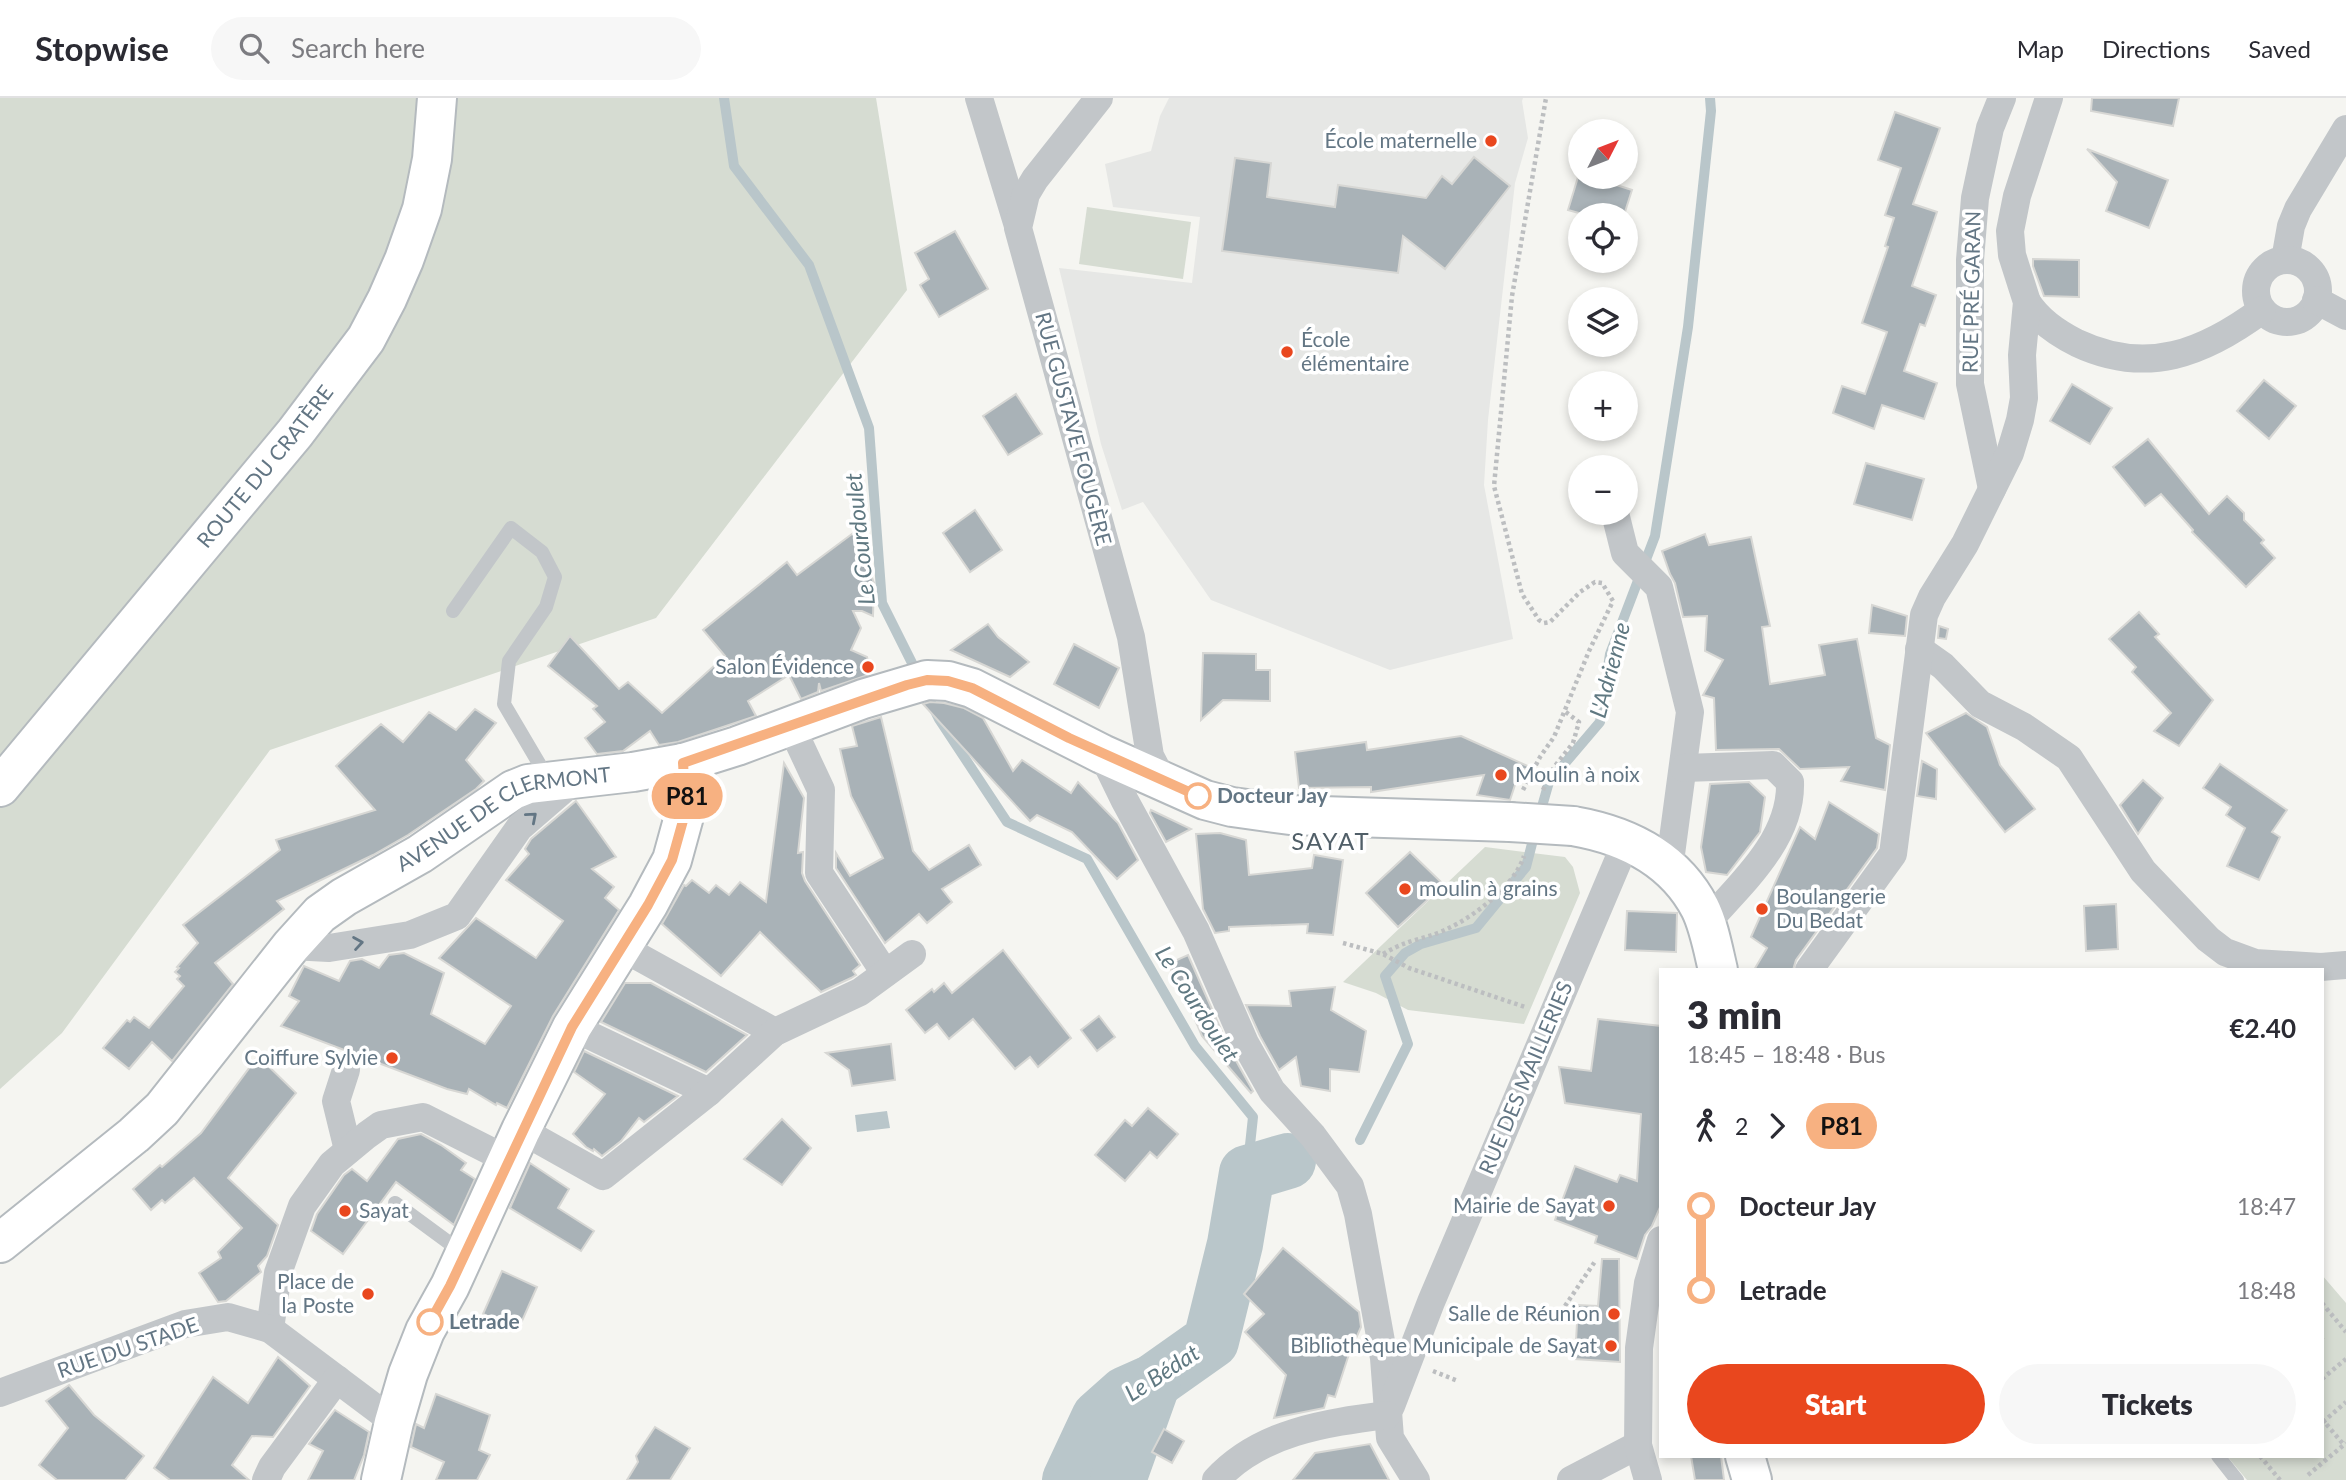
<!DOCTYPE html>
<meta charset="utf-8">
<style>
:root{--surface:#fff;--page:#f7f7f7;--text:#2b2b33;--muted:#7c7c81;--line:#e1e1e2;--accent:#e9471e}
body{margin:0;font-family:Lato,sans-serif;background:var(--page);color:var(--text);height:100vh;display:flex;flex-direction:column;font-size:26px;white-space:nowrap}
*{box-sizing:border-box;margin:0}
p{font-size:23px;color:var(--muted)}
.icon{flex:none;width:38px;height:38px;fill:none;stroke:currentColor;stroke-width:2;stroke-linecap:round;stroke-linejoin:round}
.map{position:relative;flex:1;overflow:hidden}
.details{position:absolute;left:1659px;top:870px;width:665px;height:490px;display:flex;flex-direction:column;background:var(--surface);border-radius:0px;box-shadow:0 4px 10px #0003}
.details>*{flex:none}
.badge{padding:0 14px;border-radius:23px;font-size:24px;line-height:46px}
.needle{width:46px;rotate:48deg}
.buttons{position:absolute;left:1568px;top:21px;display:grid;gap:14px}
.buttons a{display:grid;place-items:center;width:70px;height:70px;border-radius:50%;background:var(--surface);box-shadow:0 4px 10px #0003;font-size:35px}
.map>.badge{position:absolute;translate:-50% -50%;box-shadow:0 0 0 4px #fff}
.legs{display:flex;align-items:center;gap:10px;height:77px;padding:0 28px;font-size:23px}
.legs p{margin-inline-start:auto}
.head{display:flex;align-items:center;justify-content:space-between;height:119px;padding:0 28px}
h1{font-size:38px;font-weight:800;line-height:52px}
.button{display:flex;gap:14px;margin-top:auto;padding:14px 28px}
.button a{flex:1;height:80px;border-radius:42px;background:var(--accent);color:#fff;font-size:28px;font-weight:800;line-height:80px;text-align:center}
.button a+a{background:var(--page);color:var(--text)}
ul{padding:0 28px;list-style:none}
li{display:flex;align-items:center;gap:24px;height:84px;font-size:26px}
li i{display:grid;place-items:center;width:10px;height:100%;margin:0 9px;background:currentColor}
li i::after{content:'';width:18px;height:18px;margin:-9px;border:5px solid;border-radius:50%;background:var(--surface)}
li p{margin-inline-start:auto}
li:first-child i{background:linear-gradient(#0000 50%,currentColor 0)}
li:last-child i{background:linear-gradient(currentColor 50%,#0000 0)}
header{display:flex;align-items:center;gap:42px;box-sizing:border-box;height:98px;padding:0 35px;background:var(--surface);border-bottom:2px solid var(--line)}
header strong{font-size:33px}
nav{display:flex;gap:38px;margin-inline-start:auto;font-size:24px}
.search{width:490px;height:63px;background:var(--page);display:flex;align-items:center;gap:18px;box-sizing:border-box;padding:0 24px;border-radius:38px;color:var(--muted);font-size:26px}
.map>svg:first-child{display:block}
</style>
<header>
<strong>Stopwise</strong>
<div class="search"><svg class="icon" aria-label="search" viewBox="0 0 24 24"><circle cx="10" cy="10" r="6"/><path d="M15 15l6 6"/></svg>Search here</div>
<nav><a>Map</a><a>Directions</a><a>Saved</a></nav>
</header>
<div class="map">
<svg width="2346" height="1382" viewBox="0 0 2346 1382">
<rect width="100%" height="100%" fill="#f5f5f1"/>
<!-- built -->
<path fill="#e6e7e5" d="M1169 0H1523L1522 3 1528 40 1515 85 1488 322 1484 387 1513 541 1390 572 1211 502 1143 404 1122 412 1101 346 1059 170 1192 185 1200 119 1113 109 1105 66 1151 53 1160 18Z"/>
<!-- green -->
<g fill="#d6dcd2">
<path d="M0 0H876L907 192 656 520 270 652 62 935 0 991Z"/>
<path d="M1087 109 1191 124 1183 181 1079 166Z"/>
<path d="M1485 749 1565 759 1573 769 1580 795 1524 926 1408 912 1376 895 1343 884Z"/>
<path d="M2322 1177 2346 1205V1382H2247L2227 1358H2322Z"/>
</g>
<!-- water -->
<path fill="#b9c6ca" d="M887 1013 890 1030 857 1034 855 1017Z"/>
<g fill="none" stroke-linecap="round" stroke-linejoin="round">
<!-- stream -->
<g stroke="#b9c6ca" stroke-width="10">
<path d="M724 0 734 68 809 167 869 330 882 505 918 577"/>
<path d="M924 591 939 621 1007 724 1087 761 1195 948 1253 1019 1247 1075"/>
<path d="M1539 719 1549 684 1600 624 1610 556 1655 438 1688 229 1711 13 1710 0"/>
<path d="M1360 1042 1408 946 1385 878 1405 855 1421 846 1476 830 1526 769 1535 734"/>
</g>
<!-- river -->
<g stroke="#b9c6ca" stroke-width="56">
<path d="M1070 1382 1099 1320 1126 1296 1153 1284 1211 1243 1235 1146 1247 1075 1288 1063"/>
<path d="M1118 1382 1153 1284"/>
</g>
</g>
<!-- building -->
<g fill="#a9b2b7" stroke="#d7d7d4" stroke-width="2">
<path d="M2092 0H2179L2173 28 2091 13Z"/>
<path d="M1895 14 1940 30 1913 106 1937 114 1912 188 1936 197 1925 228 1920 226 1904 273 1937 285 1924 321 1882 307 1874 331 1833 315 1842 288 1865 296 1887 234 1862 225 1888 149 1885 148 1894 120 1885 117 1901 70 1878 62Z"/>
<path d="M2087 51 2168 82 2149 130 2106 113 2117 84Z"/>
<path d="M1474 59 1510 88 1445 171 1403 138 1398 175 1222 153 1235 60 1271 65 1267 99 1335 109 1338 87 1426 100 1442 78 1452 86Z"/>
<path d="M1578 79H1611L1610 85 1632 92 1624 117H1586L1568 112Z"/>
<path d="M955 133 988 191 939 219 920 187 929 181 915 155Z"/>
<path d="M2033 161 2079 162V199L2044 198 2033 168Z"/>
<path d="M2264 282 2296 308 2269 341 2237 313Z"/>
<path d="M2072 286 2112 310 2090 346 2050 323Z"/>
<path d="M1016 296 1042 336 1008 357 983 318Z"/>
<path d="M2148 341 2209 416 2227 398 2244 415V422L2264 442 2261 445 2275 460 2246 489 2192 434 2193 432 2161 396 2145 408 2113 369Z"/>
<path d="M1866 365 1924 381 1912 422 1854 406Z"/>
<path d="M975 412 1002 452 970 474 943 435Z"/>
<path d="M860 430 865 461 874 485 873 518 862 513H853L861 530 851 552 867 559 871 576 821 593 819 585 818 594 801 601 789 577 748 603 756 618 678 644 659 647 650 633 623 653 597 656 585 640 605 624 593 611 597 608 548 568 570 538 619 591 628 584 662 615 725 558 703 532 787 464 797 477Z"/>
<path d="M1705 436 1709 447 1751 439 1770 528 1762 529 1770 586 1825 577 1819 547 1857 541 1876 640 1890 647 1885 692 1841 683 1849 669 1800 671 1779 651 1716 652 1714 600 1703 597 1723 562 1705 553 1707 518 1683 519 1675 485 1670 476 1662 453Z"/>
<path d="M1872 507 1907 518 1905 538 1869 535Z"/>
<path d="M2139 514 2159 536 2155 539 2213 602 2179 648 2154 633 2171 615 2132 574 2136 569 2109 541Z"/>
<path d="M988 526 998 539 1029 564 1010 579 951 552Z"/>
<path d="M1939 528 1948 531 1946 541 1938 540Z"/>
<path d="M1074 546 1119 570 1099 610 1054 586Z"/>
<path d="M1203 555 1256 556V572H1270V603L1223 602 1201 622Z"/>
<path d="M930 604 944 605 964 610 983 620 1013 673 1022 662 1071 695 1078 684 1118 725 1138 762 1117 781 1072 734 1037 717 1030 723 923 606Z"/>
<path d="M475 611 496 625 466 662 484 683 476 691 408 737 373 757 277 803 284 811 215 865 233 886 172 963 152 944 129 971 103 950 127 922 130 924 134 919 149 930 184 888 177 881 180 878 175 874 179 870 177 869 198 845 183 827 280 752 276 742 375 712 336 668 373 633 381 626 403 644 429 614 456 632Z"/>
<path d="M1966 615 1987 629 2000 667 2035 711 2005 734 1926 635Z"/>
<path d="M881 619 913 753 929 772 969 747 981 767 942 791 952 804 927 825 919 816 885 845 836 770V755L850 778 883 760 851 698 840 651 857 648 852 628Z"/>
<path d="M1461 638 1532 670 1520 672 1510 702 1477 697 1484 677 1371 694V689L1299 690 1295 654 1366 644 1367 652Z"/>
<path d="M1922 663 1937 671 1936 701 1917 698Z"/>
<path d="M784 665 804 700 798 755 803 754 802 775 805 783 860 867 853 873 856 877 851 880 821 894 760 834 721 878 662 826 684 787 686 788 692 782 709 795 716 787 729 797 740 784 766 804Z"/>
<path d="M2220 666 2287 712 2272 734 2280 739 2259 782 2227 768 2245 730 2226 717 2231 709 2203 690Z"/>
<path d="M2143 682 2163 700 2138 736 2120 707Z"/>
<path d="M1749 684 1765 699 1760 734 1727 777 1706 774 1701 749 1710 686Z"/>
<path d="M576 703 616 759 592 771 614 789 605 800 619 812 553 918 507 1010 497 1005 496 1007 469 991 467 996 447 991 281 928 299 903 289 898 304 868 339 883 350 863 362 861 379 870 389 857 404 855 444 875 431 916 485 946 511 908 439 860 476 820 536 860 563 823 506 782 529 756 525 751 531 741Z"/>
<path d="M1829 704 1879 736 1877 750 1796 862 1793 872H1754L1767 850 1751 839 1800 729 1815 741Z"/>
<path d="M1151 712 1191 731 1166 744 1150 715Z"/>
<path d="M1220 735 1246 742 1249 777 1312 770 1314 757 1343 762 1333 837 1307 835 1308 826 1229 829V833L1215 835 1203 811 1196 736Z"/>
<path d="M1410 754 1444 787 1398 829 1366 795Z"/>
<path d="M2116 806 2118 851 2086 853 2084 808Z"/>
<path d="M1627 813 1677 815 1676 854 1625 852Z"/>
<path d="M1003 852 1071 940 1038 969 1030 959 1015 971 973 921 949 941 937 926 925 935 906 912 932 891 934 894 944 885 952 895Z"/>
<path d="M1188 857 1230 952 1253 993 1251 995 1202 938 1183 894 1168 866Z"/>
<path d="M625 885H651L747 937 706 974 601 924Z"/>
<path d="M1335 889 1331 912 1366 933 1359 974 1330 971V993L1301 988 1296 959 1279 972 1260 938 1246 907 1291 908 1289 893Z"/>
<path d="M1099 918 1115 939 1097 953 1081 932Z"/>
<path d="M1598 921 1661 928V1107L1652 1128 1645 1137 1637 1161 1595 1145 1597 1138 1555 1122 1575 1068 1617 1084 1620 1077 1637 1083 1641 1016 1565 1005 1559 969 1591 973Z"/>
<path d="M891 946 895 982 852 988 849 972 826 955Z"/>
<path d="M584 953 678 998 644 1024 639 1020 621 1043 602 1058 594 1051 593 1053 586 1049 573 1036 605 996 574 974Z"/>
<path d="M258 958 296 995 228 1080 278 1127 267 1158 258 1168 261 1174 226 1203 218 1204 199 1175 221 1160 218 1154 242 1130 194 1080 165 1105 162 1102 151 1112 133 1091 160 1067 162 1069 201 1035Z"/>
<path d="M1148 1010 1178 1036 1157 1060 1150 1054 1125 1083 1095 1057 1125 1022 1132 1028Z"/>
<path d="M782 1021 811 1050 782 1087 744 1061Z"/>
<path d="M421 1036 441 1047 466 1065 461 1072 475 1081 454 1127 396 1084 343 1156 311 1133 317 1116 344 1077 352 1071 367 1083 398 1041Z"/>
<path d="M530 1065 569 1091 558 1110 594 1133 581 1153 510 1110Z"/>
<path d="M1283 1150 1359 1214 1361 1229 1349 1256 1335 1299 1328 1297 1324 1310 1274 1320 1286 1277 1245 1234 1264 1216 1244 1196Z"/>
<path d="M1602 1161H1619L1620 1264 1575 1261 1578 1207 1598 1208Z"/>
<path d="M502 1173 537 1189 518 1232 483 1216Z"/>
<path d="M278 1259 310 1288 273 1339 252 1338 232 1367 249 1382H170L154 1370 213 1279 248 1305Z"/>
<path d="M69 1287 94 1317 144 1358 125 1382H57L39 1367 68 1330 46 1303Z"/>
<path d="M436 1296 490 1317 479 1352 490 1357 477 1382H436L444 1364 411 1349 416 1326 424 1330Z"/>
<path d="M335 1312 369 1334 364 1357 354 1382H308L323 1353 309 1346Z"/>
<path d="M655 1329 690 1350 670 1382H627L638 1364 636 1358Z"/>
<path d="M1164 1331 1184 1343 1172 1365 1152 1354Z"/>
<path d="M1370 1346 1389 1382H1293L1315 1355Z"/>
<path d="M1691 1358H1721L1724 1382H1695Z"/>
</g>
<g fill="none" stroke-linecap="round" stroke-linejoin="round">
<defs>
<g id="secondary">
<path id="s1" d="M0 689 295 335 366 241 387 201 404 162 422 111 432 61 437 0"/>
<path d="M1573 728C1625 737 1674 760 1700 810 1709 828 1713 851 1718 872"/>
<path id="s2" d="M0 1145 134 1037 162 1011 291 848 320 816 344 799 420 756 513 692 528 686 633 674 683 665 737 648 863 601 927 582 948 583 972 590 1102 656 1205 702 1232 709 1290 717 1510 724"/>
<path d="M1745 1358 1752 1382"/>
<path d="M381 1382 394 1324 408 1276 425 1233 450 1188 521 1032 572 929 648 807 672 762 686 711 683 665"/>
</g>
</defs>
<!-- secondary casing -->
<use href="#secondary" stroke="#b4babe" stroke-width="42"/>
<!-- path -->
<g stroke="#bcbec0" stroke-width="4.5" stroke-dasharray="3.5 3.5" stroke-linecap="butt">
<path d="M1523 692 1540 659 1554 639 1589 553 1613 503 1602 485 1595 484 1580 494 1550 524 1544 525 1539 522 1522 496 1494 388 1512 198 1546 0"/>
<path d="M1543 692 1554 669 1573 645 1579 624 1563 612"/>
<path d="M1343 845 1383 856 1409 870 1525 909"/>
<path d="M1383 856C1402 845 1409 844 1429 838 1463 828 1513 792 1524 758"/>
<path d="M2322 1205 2346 1234"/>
<path d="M1565 1208 1596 1162"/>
<path d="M2322 1240 2323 1239"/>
<path d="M1433 1273 1458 1283"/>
<path d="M2322 1281 2346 1261"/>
<path d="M2322 1321 2344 1347"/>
<path d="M2323 1324 2346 1304"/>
<path d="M2260 1358 2280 1382"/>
<path d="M2308 1377 2346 1345"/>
</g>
<!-- lane -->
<g stroke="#c2c6c9" stroke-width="14">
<path d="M453 513 511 430 542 454 555 479 546 509 509 563 504 606 547 679"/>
<path d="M395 1105 463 1155"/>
<path d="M2218 1358 2237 1382"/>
</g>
<!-- street -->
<g stroke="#c2c6c9" stroke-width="28">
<path d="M979 0 1018 128"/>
<path d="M1099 0 1035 81 1026 96 1018 130 1131 539 1150 658 1163 683"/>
<path d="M2285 162 2291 128 2298 111 2346 31"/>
<circle cx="2287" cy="193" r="31"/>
<path d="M2316 202 2346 218"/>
<path d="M2027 204C2039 223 2057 235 2077 245 2147 278 2204 255 2262 212"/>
<path d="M1992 391 1970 286V162L1975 100 1990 30 2002 0"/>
<path d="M1615 415 1625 455 1659 489 1690 614 1669 771"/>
<path d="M1919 551 1943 568 1980 606 2024 629 2069 660 2143 773 2208 841 2225 854 2255 865 2321 869 2346 867"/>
<path d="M791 628 821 692 819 775 885 875"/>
<path d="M1102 656 1125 703 1196 833 1245 945 1272 993 1313 1038 1350 1088 1358 1116 1384 1260 1390 1340 1416 1382"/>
<path d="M1684 670 1773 667 1790 684C1792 741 1741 786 1706 825"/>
<path d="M291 848 329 850 410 837 457 818 519 730 578 679"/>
<path d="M621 849 775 934"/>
<path d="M1809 872 1893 756 1924 517 1932 499 1965 446 2010 355 2020 322 2024 300 2022 257 2027 204 2012 157 2010 133 2017 98 2049 0"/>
<path d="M572 929 709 994"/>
<path d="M346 972 336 1003 348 1052"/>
<path d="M521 1032 603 1078 709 994 775 934 860 894 912 856"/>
<path d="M270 1231 278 1175 302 1108 332 1066 367 1037 381 1027 423 1019 508 1062"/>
<path d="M0 1295 185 1226 228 1219 270 1231 394 1324"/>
<path d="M1391 1308 1431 1204 1627 742"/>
<path d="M266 1382 272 1369 337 1281"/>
<path d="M1216 1382C1260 1334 1325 1325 1387 1317"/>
<path d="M1571 1382 1638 1347"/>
<path d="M1648 1382 1638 1347 1639 1250 1648 1185 1661 1142"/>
</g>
<!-- secondary -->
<use href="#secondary" stroke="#fff" stroke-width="38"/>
<defs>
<path id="secondary-bridge" d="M1510 724 1573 728"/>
</defs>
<!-- secondary-bridge casing -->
<use href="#secondary-bridge" stroke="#b4babe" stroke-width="42" stroke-linecap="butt"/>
<!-- secondary-bridge -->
<use href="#secondary-bridge" stroke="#fff" stroke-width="38"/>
</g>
<!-- one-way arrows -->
<defs><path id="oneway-chevron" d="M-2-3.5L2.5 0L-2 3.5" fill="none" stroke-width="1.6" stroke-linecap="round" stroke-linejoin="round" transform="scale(1.75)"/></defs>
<g stroke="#637684">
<use href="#oneway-chevron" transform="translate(532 719) rotate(-41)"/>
<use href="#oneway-chevron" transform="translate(358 845) rotate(-9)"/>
</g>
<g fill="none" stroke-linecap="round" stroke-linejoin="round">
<defs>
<path id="line-1" d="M430 1224 450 1188 572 929 648 807 672 762 686 712 683 665 907 587 927 582 948 583 972 590 1069 640 1198 698"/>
</defs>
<!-- line-1 casing -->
<use href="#line-1" stroke="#fff" stroke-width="16"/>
<!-- line-1 -->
<use href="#line-1" stroke="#f7b181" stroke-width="10"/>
</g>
<!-- markers -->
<g fill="#e9471e" stroke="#fff" stroke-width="2.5">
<circle cx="1491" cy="43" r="7"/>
<circle cx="1287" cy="254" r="7"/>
<circle cx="868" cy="569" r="7"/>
<circle cx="1501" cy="677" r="7"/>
<circle cx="1405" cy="791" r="7"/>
<circle cx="1762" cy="811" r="7"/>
<circle cx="392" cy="960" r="7"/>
<circle cx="1609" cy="1108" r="7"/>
<circle cx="345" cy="1113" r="7"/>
<circle cx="368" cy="1196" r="7"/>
<circle cx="1614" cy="1216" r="7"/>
<circle cx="1611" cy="1248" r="7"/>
</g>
<g fill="#fff" stroke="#f7b181" stroke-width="3.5">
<circle cx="1198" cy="698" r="12"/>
<circle cx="430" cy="1224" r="12"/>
</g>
<g text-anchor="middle" stroke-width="7" stroke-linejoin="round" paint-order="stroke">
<!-- poi labels -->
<g font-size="21" fill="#637684" stroke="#fff" text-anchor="end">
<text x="1477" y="50">École maternelle</text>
<text x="1301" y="249" text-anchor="start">École<tspan x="1301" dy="24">élémentaire</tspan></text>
<text x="854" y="576">Salon Évidence</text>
<text x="1515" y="684" text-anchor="start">Moulin à noix</text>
<text x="1419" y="798" text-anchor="start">moulin à grains</text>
<text x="1776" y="806" text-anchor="start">Boulangerie<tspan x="1776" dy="24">Du Bedat</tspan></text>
<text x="378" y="967">Coiffure Sylvie</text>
<text x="1595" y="1115">Mairie de Sayat</text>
<text x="359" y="1120" text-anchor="start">Sayat</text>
<text x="354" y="1191">Place de<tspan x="354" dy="24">la Poste</tspan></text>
<text x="1600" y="1223">Salle de Réunion</text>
<text x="1597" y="1255">Bibliothèque Municipale de Sayat</text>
</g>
<!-- street labels -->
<g font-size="21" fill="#637684" stroke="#fff">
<text transform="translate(1972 194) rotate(-89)" y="7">RUE PRÉ GARAN</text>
<text transform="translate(1073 331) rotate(75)" y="7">RUE GUSTAVE FOUGÈRE</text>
<text dy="7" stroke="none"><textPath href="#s1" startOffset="416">ROUTE DU CRATÈRE</textPath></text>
<text dy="7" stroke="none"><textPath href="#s2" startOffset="672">AVENUE DE CLERMONT</textPath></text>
<text transform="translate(1526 980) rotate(-67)" y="7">RUE DES MAILLERIES</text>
<text transform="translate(128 1250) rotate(-19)" y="7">RUE DU STADE</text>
</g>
<!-- stop labels -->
<g font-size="21" font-weight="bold" fill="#637684" stroke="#fff" text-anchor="start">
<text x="1217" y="705">Docteur Jay</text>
<text x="449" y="1231">Letrade</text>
</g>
<!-- water labels -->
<g font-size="23" font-style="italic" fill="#5f7881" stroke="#fff">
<text transform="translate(860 441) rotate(-96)" y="8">Le Courdoulet</text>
<text transform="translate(1610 572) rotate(-75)" y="8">L'Adrienne</text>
<text transform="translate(1197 906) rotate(57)" y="8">Le Courdoulet</text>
<text transform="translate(1162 1275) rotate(-33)" y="8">Le Bédat</text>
</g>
<!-- quarter labels -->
<g font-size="24" letter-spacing="2" fill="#515f68" stroke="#fff">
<text x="1331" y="752">SAYAT</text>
</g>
</g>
</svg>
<div class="buttons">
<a><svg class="needle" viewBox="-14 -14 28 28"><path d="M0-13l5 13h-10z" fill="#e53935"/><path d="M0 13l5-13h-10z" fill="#7c7c81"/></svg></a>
<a><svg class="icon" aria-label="locate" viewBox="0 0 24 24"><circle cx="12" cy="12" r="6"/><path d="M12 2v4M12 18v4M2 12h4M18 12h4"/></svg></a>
<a><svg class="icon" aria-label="layers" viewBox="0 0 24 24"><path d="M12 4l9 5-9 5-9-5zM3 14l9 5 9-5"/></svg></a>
<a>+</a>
<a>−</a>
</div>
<b class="badge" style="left:687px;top:698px;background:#f7b181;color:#111">P81</b>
<section class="details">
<div class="head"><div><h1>3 min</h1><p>18:45 – 18:48 · Bus</p></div><b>€2.40</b></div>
<div class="legs"><svg class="icon" aria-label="walk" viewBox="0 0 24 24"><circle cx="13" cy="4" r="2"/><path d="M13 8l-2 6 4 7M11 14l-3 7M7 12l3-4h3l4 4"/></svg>2<svg class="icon" aria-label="forward" viewBox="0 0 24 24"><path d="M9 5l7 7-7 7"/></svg><b class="badge" style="background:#f7b181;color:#111">P81</b></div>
<ul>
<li><i style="color:#f7b181"></i><b>Docteur Jay</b><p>18:47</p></li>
<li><i style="color:#f7b181"></i><b>Letrade</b><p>18:48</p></li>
</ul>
<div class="button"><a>Start</a><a>Tickets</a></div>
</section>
</div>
